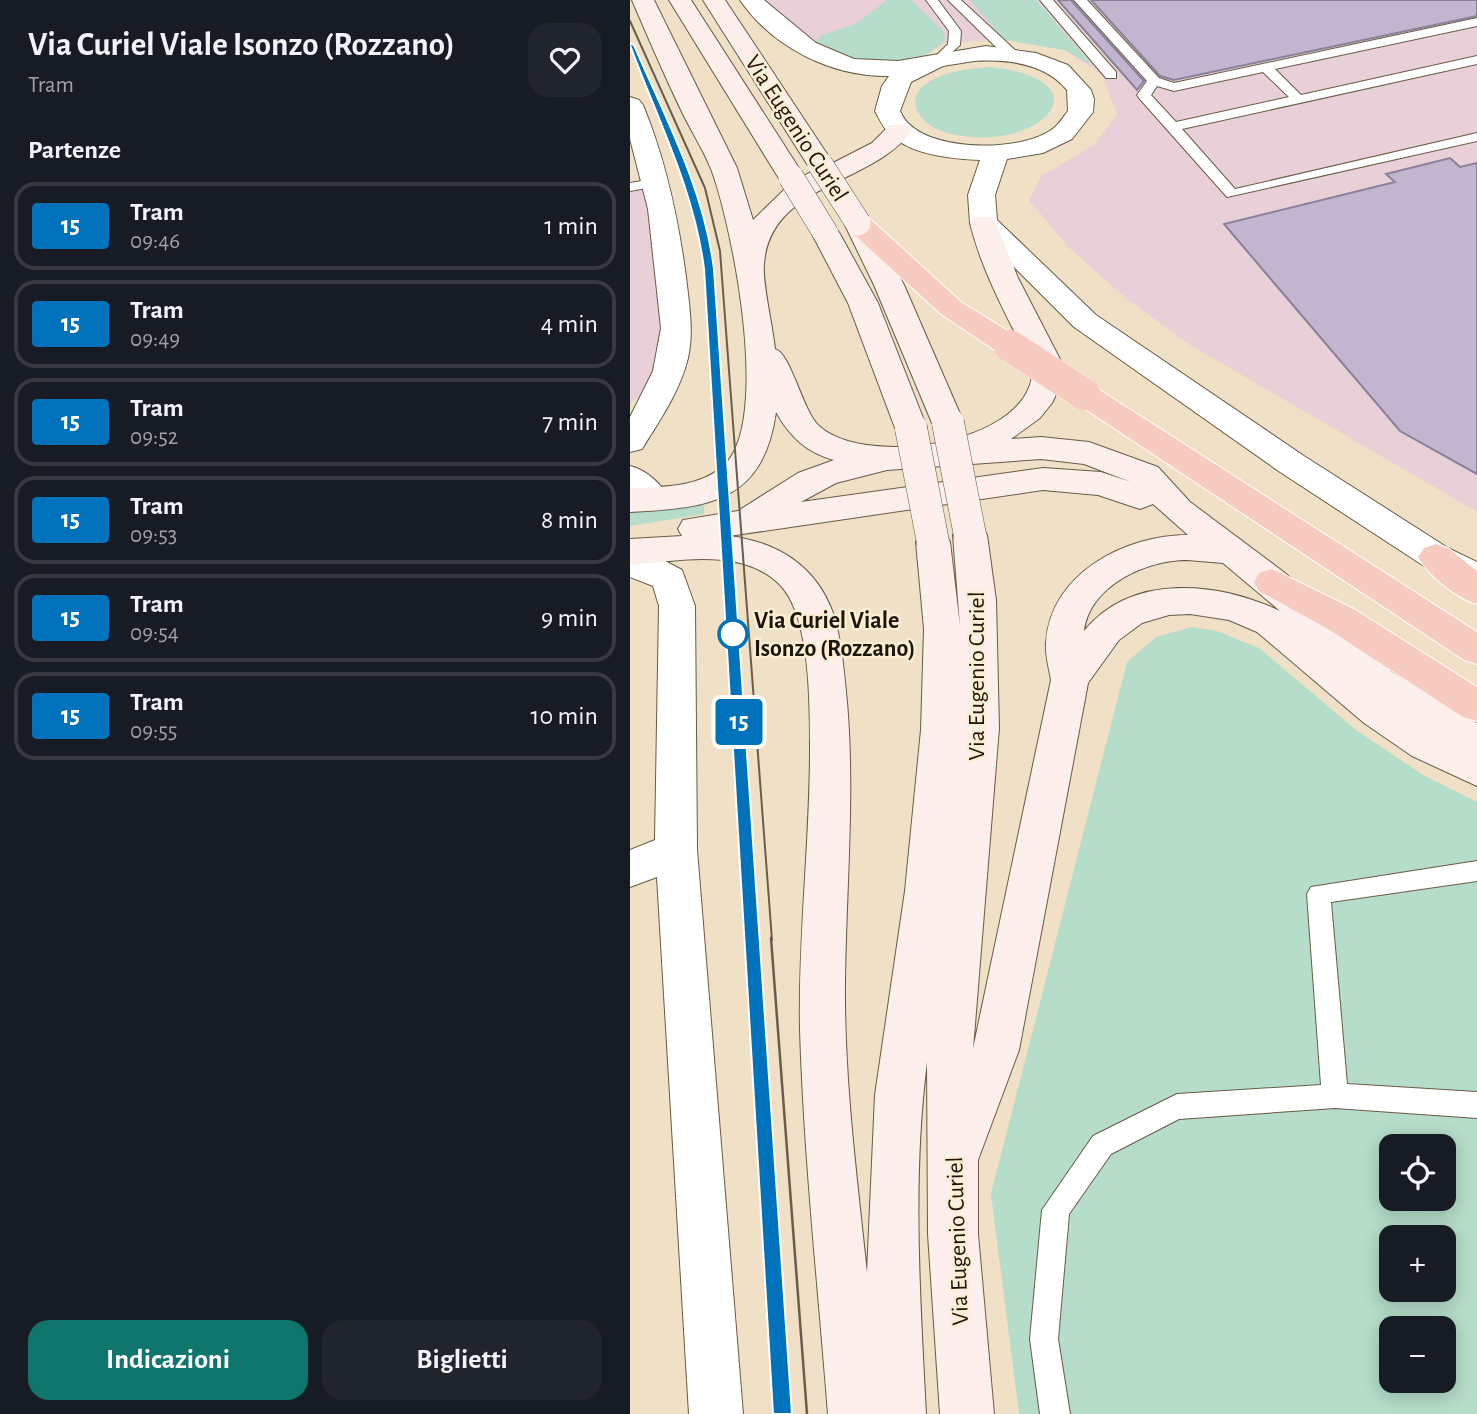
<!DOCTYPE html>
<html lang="it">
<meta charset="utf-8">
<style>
:root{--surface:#171b24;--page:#20242c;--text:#f1f3f6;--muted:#9ea1a6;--line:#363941;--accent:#0f766e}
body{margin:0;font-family:"Alegreya Sans",sans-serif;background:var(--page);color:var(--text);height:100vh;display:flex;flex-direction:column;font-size:26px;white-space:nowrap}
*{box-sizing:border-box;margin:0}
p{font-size:23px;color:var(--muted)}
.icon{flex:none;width:38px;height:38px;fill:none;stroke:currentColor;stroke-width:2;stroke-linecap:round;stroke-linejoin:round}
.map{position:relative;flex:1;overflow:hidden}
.sheet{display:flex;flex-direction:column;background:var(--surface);width:630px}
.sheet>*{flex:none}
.badge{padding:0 14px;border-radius:5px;font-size:24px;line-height:46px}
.buttons{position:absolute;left:749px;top:1134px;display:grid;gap:14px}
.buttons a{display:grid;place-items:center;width:77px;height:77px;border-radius:14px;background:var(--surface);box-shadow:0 4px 18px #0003;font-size:35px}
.map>.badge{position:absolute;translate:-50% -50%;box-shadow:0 0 0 4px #fff}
h2{padding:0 28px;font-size:26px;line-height:63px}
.round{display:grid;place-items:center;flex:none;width:74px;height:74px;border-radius:21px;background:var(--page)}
.headline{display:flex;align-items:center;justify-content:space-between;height:119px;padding:0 28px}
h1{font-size:33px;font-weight:700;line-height:52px}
.button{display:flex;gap:14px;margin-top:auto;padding:14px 28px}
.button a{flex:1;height:80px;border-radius:21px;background:var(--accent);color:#fff;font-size:28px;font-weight:700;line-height:80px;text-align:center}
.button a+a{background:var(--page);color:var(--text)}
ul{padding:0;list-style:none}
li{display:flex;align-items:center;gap:21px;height:88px;margin:0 14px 10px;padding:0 14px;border:4px solid var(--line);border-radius:21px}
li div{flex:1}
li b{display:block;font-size:26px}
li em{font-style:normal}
li .badge{min-width:77px;font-weight:700;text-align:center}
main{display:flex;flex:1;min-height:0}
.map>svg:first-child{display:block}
</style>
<main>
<section class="sheet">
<div class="headline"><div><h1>Via Curiel Viale Isonzo (Rozzano)</h1><p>Tram</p></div><a class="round"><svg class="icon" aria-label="heart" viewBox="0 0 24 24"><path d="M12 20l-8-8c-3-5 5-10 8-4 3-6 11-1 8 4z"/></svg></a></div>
<h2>Partenze</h2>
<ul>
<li><span class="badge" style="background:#0072bc;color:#fff">15</span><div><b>Tram</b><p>09:46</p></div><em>1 min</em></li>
<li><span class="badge" style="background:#0072bc;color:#fff">15</span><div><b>Tram</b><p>09:49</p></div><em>4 min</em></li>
<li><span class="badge" style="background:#0072bc;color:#fff">15</span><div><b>Tram</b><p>09:52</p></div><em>7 min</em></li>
<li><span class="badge" style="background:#0072bc;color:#fff">15</span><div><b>Tram</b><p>09:53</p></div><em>8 min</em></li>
<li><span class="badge" style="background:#0072bc;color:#fff">15</span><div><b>Tram</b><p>09:54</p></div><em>9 min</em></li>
<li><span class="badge" style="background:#0072bc;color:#fff">15</span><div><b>Tram</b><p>09:55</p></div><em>10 min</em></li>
</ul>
<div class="button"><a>Indicazioni</a><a>Biglietti</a></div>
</section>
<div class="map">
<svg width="847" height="1414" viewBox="0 0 847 1414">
<rect width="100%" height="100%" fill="#f0e0c5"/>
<!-- commercial -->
<g fill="#e9d0d8">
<path d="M134 0H847V512L560 345 498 300 438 247 399 200 411 176 464 145 487 114 472 75 434 50 381 39 315 43 293 57 262 62 210 54 162 30Z"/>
<path d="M28 182 38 371 0 404V187Z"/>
</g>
<!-- green -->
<g fill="#b5ddc9" fill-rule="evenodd">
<path d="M257 0H281L313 31 315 39C287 75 217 67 184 43L192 35 225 24Z"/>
<path d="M340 0H406L462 65 434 50 374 40Z"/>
<path d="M360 67C480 80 410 154 321 134 308 131 292 123 287 110 275 76 338 68 360 67Z"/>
<path d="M74 504V514L0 526V513Z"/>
<path d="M562 627 587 631 629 648 726 730 793 775 847 802V1414H389L361 1194 497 662 526 637ZM761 1146H814V1199H761ZM761 1237H814V1290H761ZM761 1328H814V1381H761Z"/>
</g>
<!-- building -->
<g fill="#c1b5cf" stroke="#8b8099" stroke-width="2">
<path d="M428 0H441L514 81 507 90Z"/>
<path d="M461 0H847V16L544 80 530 76Z"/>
<path d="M820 158 830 167 847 163V474L770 431 594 224 765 182 756 174Z"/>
</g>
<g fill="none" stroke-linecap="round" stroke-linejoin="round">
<defs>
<g id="service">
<path d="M296 0H308L331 31 330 45 309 64 302 60 318 44 319 31Z"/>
<path d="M318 0H331L386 51V57H376Z"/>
<path d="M410 0H423L486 72V78H476Z"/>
<path d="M444 0H457L529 78 544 83 847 18V26L645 69 671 95 847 56V64L552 129 605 189 847 133V141L597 197 509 98 507 95 517 81ZM633 72 659 97 546 122 521 95 527 86 544 91Z"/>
<path d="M28 178 35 182 33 185 0 191V183Z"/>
<path d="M847 861V881L701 902 717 1084 847 1092V1118L705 1108 549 1119 481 1154 439 1214 428 1339 440 1414H410L400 1339 412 1210 463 1136 547 1094 691 1085 677 894 681 887Z"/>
</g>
<path id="minor" d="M0 551 24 555 52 570 65 606 67 850 113 1414H59L27 877 0 887V850L25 840 29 606 23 586 0 577Z"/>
<g id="tertiary">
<path d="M110 0H134L186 43 224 59 268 61 356 46 406 53 438 65 461 90 464 99 463 112 442 139 413 153 377 159 365 195 367 220 466 315 674 456 818 548 847 562V591L794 566 650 472 444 327 340 223 338 195 350 160C323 159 280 155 260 134 253 128 249 118 245 111L252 86 259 76C202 77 142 47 110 0ZM344 61C378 59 415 63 437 90L438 111C434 116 429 124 424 128 394 152 307 152 279 124 275 121 272 115 270 111L281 82 313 66Z"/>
<path d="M0 97 9 100 13 105C36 161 48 217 56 277 59 304 64 331 58 358 50 391 30 420 12 449L0 452V417L23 371 31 328 18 209 0 139Z"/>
<path d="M0 466C17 470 31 484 40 499L35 507C19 512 12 508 0 497Z"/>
</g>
<g id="secondary">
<path d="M2 0H24L107 168 123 220 159 185 152 183 148 177 39 0H61L174 176 184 170 177 164 73 0H95L203 163 242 143 260 125H278L282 130C244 185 140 183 134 264 132 282 143 327 145 349 161 353 172 410 189 426 238 470 410 442 402 365 400 352 388 339 382 327 365 293 349 260 340 223L344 217H364L388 278 432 363 433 380 422 403 410 418 381 439 411 437 459 442 528 467 560 502 655 573 762 672 847 723V786L782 756 734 723 627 632 599 620 560 614 539 615 512 623 489 640 458 683 389 1050 348 1160V1234L364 1414H310L298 1234 297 1062C282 1178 290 1297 296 1414H198C188 1286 174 1158 170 1030 168 937 180 843 180 750 180 708 181 618 151 586 113 546 48 561 0 565V539L52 536 48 529 53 520 108 511 168 473 204 460C176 452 160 437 146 412 133 502 80 508 0 512V488C31 487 67 488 92 467 143 426 102 224 81 169 73 149 61 131 52 112 34 75 18 37 2 0ZM411 459 454 464 501 482 471 472 413 468 171 502 206 483 257 470ZM413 490 468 495 510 509 523 504 558 535C496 535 420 573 416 643 415 655 419 668 421 680L343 1049 369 728 366 600 357 535 352 526 340 523 328 526 323 535 330 626 320 542 315 533 303 530 291 533 286 542 294 629 291 730 275 891 245 1095 237 1273C227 1177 214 1080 215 983 216 889 225 795 217 702 214 673 212 641 203 613 186 566 148 542 99 536ZM557 560 593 563 650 611C589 582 502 572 454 631 460 585 517 560 557 560Z"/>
<path d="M228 215 238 217 242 223 274 285 334 423 329 431 318 434 307 431 302 423 244 285 214 223 218 217Z"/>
<path d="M196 226 206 228 210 234 248 303 297 428 292 436 281 439 270 436 265 428 218 303 182 234 186 228Z"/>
</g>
<g id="motorway">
<path d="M228 215 238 217 331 302 391 339 395 346 391 353 380 356 369 353 311 314 218 229 214 223 218 217Z"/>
<path d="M454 384 465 387 847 632V664L834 660 443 401 438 394 443 387Z"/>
<path d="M806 544 818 548 847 571V604C826 598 799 576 788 557L794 548Z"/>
<path d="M642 569 724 609 847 687V721L833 717 698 629 629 591 624 582 629 573Z"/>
</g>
</defs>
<!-- service casing -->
<use href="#service" stroke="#685b44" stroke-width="2"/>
<!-- minor casing -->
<use href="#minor" stroke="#685b44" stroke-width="2"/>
<!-- tertiary casing -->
<use href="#tertiary" stroke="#685b44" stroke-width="2"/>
<!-- secondary casing -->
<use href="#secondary" stroke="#685b44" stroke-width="2"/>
<!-- motorway casing -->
<use href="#motorway" stroke="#fff" stroke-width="2"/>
<!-- service -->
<use href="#service" fill="#fff" fill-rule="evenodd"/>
<!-- minor -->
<use href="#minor" fill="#fff" fill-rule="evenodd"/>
<!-- tertiary -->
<use href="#tertiary" fill="#fff" fill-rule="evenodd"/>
<!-- secondary -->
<use href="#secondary" fill="#fdefec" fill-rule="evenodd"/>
<!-- motorway -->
<use href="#motorway" fill="#f8cbc0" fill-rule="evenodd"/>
<!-- tram-far1 -->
<g stroke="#675e4e" stroke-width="2">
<path d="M0 21 75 188 90 251 142 940"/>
<path d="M14 77 62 194 79 269 122 940"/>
</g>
<!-- tram -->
<g stroke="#675e4e" stroke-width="2.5">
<path d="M122 938 153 1414"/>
<path d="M141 938 177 1414"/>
</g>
<defs>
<g id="secondary-bridge-far1">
<path d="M190 164 228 223"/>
<path d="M161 177 196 234"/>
</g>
<g id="secondary-bridge">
<path d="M318 423 340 535"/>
<path d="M281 428 303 542"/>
</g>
<path id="motorway-bridge" d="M380 346 454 394"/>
</defs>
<!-- secondary-bridge-far1 casing -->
<use href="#secondary-bridge-far1" stroke="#685b44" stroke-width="26" stroke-linecap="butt"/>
<!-- secondary-bridge casing -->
<use href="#secondary-bridge" stroke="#685b44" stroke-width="33" stroke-linecap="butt"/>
<!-- motorway-bridge casing -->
<use href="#motorway-bridge" stroke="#fff" stroke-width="33" stroke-linecap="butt"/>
<!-- secondary-bridge-far1 -->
<use href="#secondary-bridge-far1" stroke="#fdefec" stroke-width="25"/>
<!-- secondary-bridge -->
<use href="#secondary-bridge" stroke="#fdefec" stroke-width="32"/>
<!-- motorway-bridge -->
<use href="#motorway-bridge" stroke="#f8cbc0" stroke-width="32"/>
</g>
<!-- line -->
<path fill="#0072bc" stroke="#fff" stroke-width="2" d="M0 43 4 45C36 119 74 189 84 269L162 1414H143L74 269C64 189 27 119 0 45Z"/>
<!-- markers -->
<circle fill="#fff" stroke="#0072bc" stroke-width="3.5" cx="103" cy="634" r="14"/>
<g text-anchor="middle" stroke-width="5" stroke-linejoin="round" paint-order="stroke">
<!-- street labels -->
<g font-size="24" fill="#1c170d" stroke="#fdedd2">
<text transform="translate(167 128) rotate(57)" y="8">Via Eugenio Curiel</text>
<text transform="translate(346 676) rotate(-90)" y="8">Via Eugenio Curiel</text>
<text transform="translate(327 1241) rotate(-92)" y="8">Via Eugenio Curiel</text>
</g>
<!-- stop labels -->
<g font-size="24" font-weight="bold" fill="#1c170d" stroke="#fdedd2" text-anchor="start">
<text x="124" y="628">Via Curiel Viale<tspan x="124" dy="28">Isonzo (Rozzano)</tspan></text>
</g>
</g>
</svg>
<div class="buttons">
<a><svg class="icon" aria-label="locate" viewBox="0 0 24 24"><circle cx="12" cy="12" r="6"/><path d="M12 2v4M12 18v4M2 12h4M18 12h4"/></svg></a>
<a>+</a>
<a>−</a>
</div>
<b class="badge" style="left:109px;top:722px;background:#0072bc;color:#fff">15</b>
</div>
</main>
